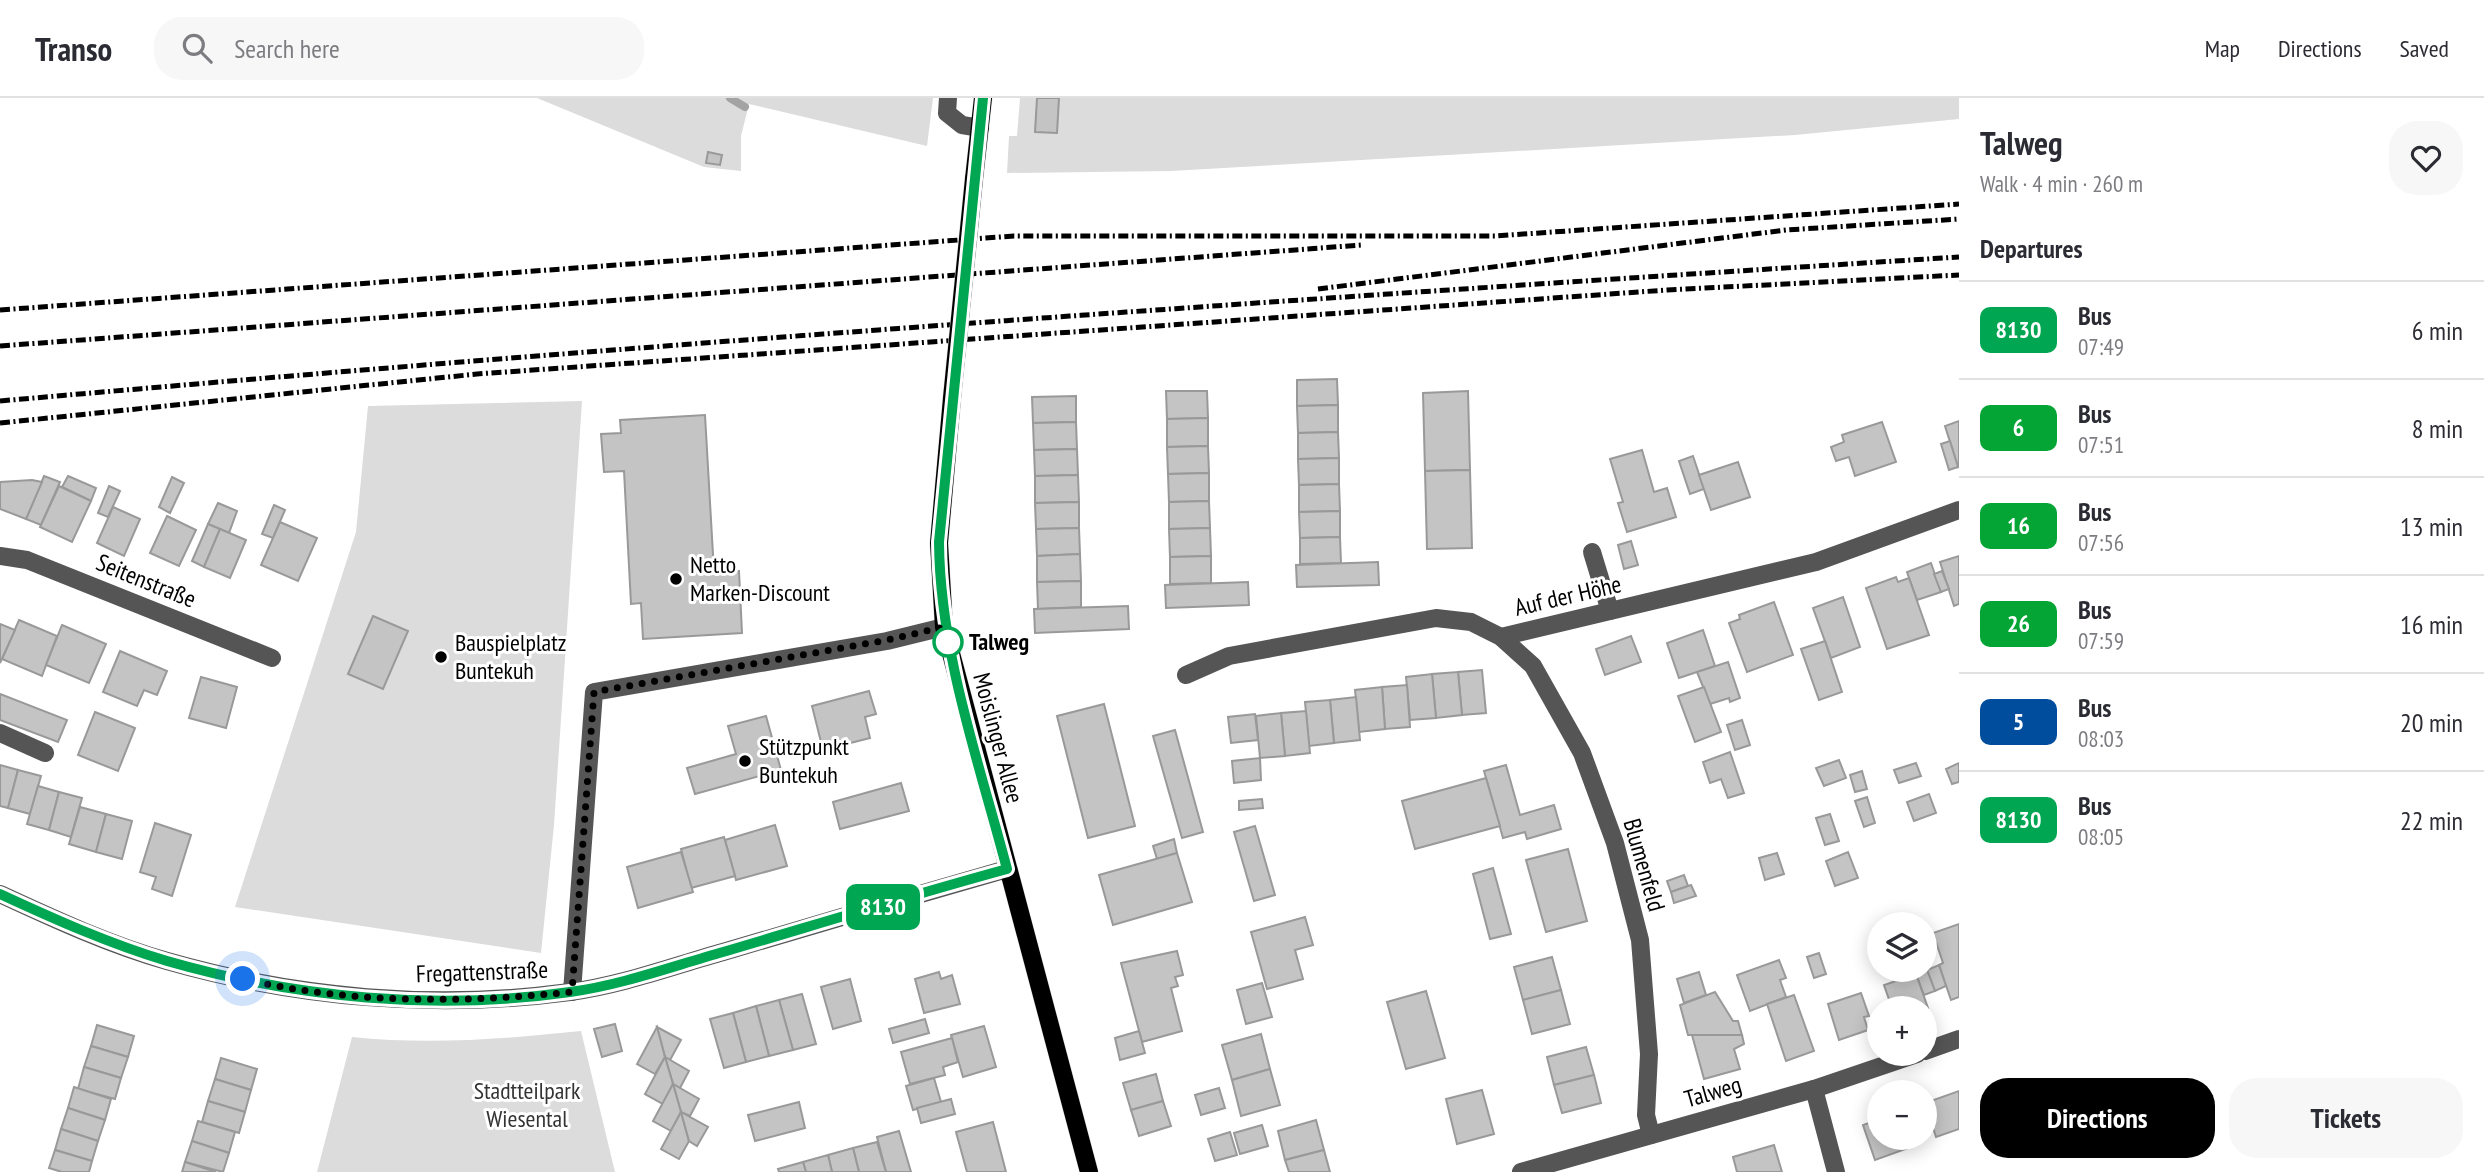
<!DOCTYPE html>
<meta charset="utf-8">
<style>
:root{--surface:#fff;--page:#f7f7f7;--text:#2b2b33;--muted:#7c7c81;--line:#e1e1e2;--accent:#000}
body{margin:0;font-family:"PT Sans Narrow",sans-serif;background:var(--page);color:var(--text);height:100vh;display:flex;flex-direction:column;font-size:26px;white-space:nowrap}
*{box-sizing:border-box;margin:0}
p{font-size:23px;color:var(--muted)}
.icon{flex:none;width:38px;height:38px;fill:none;stroke:currentColor;stroke-width:2;stroke-linecap:round;stroke-linejoin:round}
.map{position:relative;flex:1;overflow:hidden}
.panel{display:flex;flex-direction:column;background:var(--surface);width:525px}
.panel>*{flex:none}
.badge{padding:0 14px;border-radius:10px;font-size:24px;line-height:46px}
.controls{position:absolute;left:1867px;top:814px;display:grid;gap:14px}
.controls a{display:grid;place-items:center;width:70px;height:70px;border-radius:50%;background:var(--surface);box-shadow:0 4px 18px #0003;font-size:35px}
.you{position:absolute;width:35px;height:35px;margin:-18px;border:5px solid #fff;border-radius:50%;background:#1a73e8;box-shadow:0 0 0 10px #1a73e833}
.map>.badge{position:absolute;translate:-50% -50%;box-shadow:0 0 0 4px #fff}
h2{padding:0 21px;font-size:26px;line-height:63px}
.round{display:grid;place-items:center;flex:none;width:74px;height:74px;border-radius:28px;background:var(--page)}
.head{display:flex;align-items:center;justify-content:space-between;height:119px;padding:0 21px}
h1{font-size:33px;font-weight:600;line-height:52px}
.primary-button{display:flex;gap:14px;margin-top:auto;padding:14px 21px}
.primary-button a{flex:1;height:80px;border-radius:28px;background:var(--accent);color:#fff;font-size:28px;font-weight:600;line-height:80px;text-align:center}
.primary-button a+a{background:var(--page);color:var(--text)}
ul{padding:0;list-style:none}
li{display:flex;align-items:center;gap:21px;height:98px;padding:0 21px;border-top:2px solid var(--line)}
li div{flex:1}
li b{display:block;font-size:26px}
li em{font-style:normal}
li .badge{min-width:77px;font-weight:700;text-align:center}
header{display:flex;align-items:center;gap:42px;box-sizing:border-box;height:98px;padding:0 35px;background:var(--surface);border-bottom:2px solid var(--line)}
header strong{font-size:33px}
nav{display:flex;gap:38px;margin-inline-start:auto;font-size:24px}
.search{width:490px;height:63px;background:var(--page);display:flex;align-items:center;gap:18px;box-sizing:border-box;padding:0 24px;border-radius:28px;color:var(--muted);font-size:26px}
main{display:flex;flex:1;min-height:0}
.map>svg:first-child{display:block}
</style>
<header>
<strong>Transo</strong>
<div class="search"><svg class="icon" aria-label="search" viewBox="0 0 24 24"><circle cx="10" cy="10" r="6"/><path d="M15 15l6 6"/></svg>Search here</div>
<nav><a>Map</a><a>Directions</a><a>Saved</a></nav>
</header>
<main>
<div class="map">
<svg width="1959" height="1074" viewBox="0 0 1959 1074">
<rect width="100%" height="100%" fill="#fff"/>
<!-- green -->
<g fill="#dcdcdc">
<path d="M537 0H933L927 48 749 6 741 38V73L704 69Z"/>
<path d="M1020 0H1959V21L1795 37 1171 73 1007 75 1009 38H1017Z"/>
<path d="M582 303 554 727 541 855 235 809 356 434 368 308Z"/>
<path d="M581 933 615 1074H317L352 939C429 947 504 941 581 933Z"/>
</g>
<g fill="none" stroke-linecap="round" stroke-linejoin="round">
<!-- stream -->
<path stroke="#a3a3a3" stroke-width="8" d="M730 0 745 9"/>
</g>
<!-- building -->
<g fill="#c4c4c4" stroke="#999" stroke-width="2">
<path d="M1037 0H1059L1057 35 1035 34Z"/>
<path d="M708 54 722 57 720 67 706 65Z"/>
<path d="M1337 281 1338 307 1297 308V282Z"/>
<path d="M1166 293H1207L1208 320 1167 321Z"/>
<path d="M1468 293 1470 372 1425 373 1423 295Z"/>
<path d="M1076 298V324L1033 325 1032 299Z"/>
<path d="M1338 307V334L1298 335 1297 308Z"/>
<path d="M705 317 714 474 739 473 742 535 643 541 641 505 631 506 624 373 604 374 601 336 621 335 620 322Z"/>
<path d="M1208 320V348L1167 349V321Z"/>
<path d="M1959 323V368L1958 369 1945 328Z"/>
<path d="M1076 324 1077 351 1034 352 1033 325Z"/>
<path d="M1882 324 1896 364 1855 378 1849 359 1836 363 1831 349 1844 344 1842 337Z"/>
<path d="M1338 334 1339 360 1298 361V335Z"/>
<path d="M1950 343 1958 369 1949 372 1941 346Z"/>
<path d="M1208 348 1209 375 1168 376 1167 349Z"/>
<path d="M1077 351 1078 377 1035 378 1034 352Z"/>
<path d="M1642 352 1654 394 1667 390 1676 419 1627 434 1618 405 1623 404 1610 361Z"/>
<path d="M1693 358 1704 391 1690 396 1679 363Z"/>
<path d="M1339 360V386L1299 387 1298 361Z"/>
<path d="M1738 364 1750 399 1711 412 1699 377Z"/>
<path d="M1470 372 1472 450 1427 451 1425 373Z"/>
<path d="M1209 375V403L1169 404 1168 376Z"/>
<path d="M1078 377 1079 404 1035 405V378Z"/>
<path d="M44 378 60 384 41 427 26 421Z"/>
<path d="M68 378 96 390 91 403 62 389Z"/>
<path d="M172 379 184 385 170 415 159 409Z"/>
<path d="M32 382 42 384 26 421 0 411V384Z"/>
<path d="M1339 386 1340 413 1299 414V387Z"/>
<path d="M59 388 91 403 72 444 40 429Z"/>
<path d="M109 388 120 393 108 419 98 415Z"/>
<path d="M1209 403 1210 430 1169 431V404Z"/>
<path d="M1079 404V430L1036 431 1035 405Z"/>
<path d="M218 405 237 413 229 435 208 426Z"/>
<path d="M274 407 285 412 273 440 262 436Z"/>
<path d="M113 409 140 421 124 458 97 445Z"/>
<path d="M1340 413V439L1300 440 1299 414Z"/>
<path d="M167 418 196 432 179 468 150 455Z"/>
<path d="M280 424 317 440 298 483 261 467Z"/>
<path d="M208 426 220 431 204 469 192 463Z"/>
<path d="M1079 430 1080 456 1037 458 1036 431Z"/>
<path d="M1210 430 1211 458 1170 459 1169 431Z"/>
<path d="M220 431 246 442 230 480 204 469Z"/>
<path d="M1340 439 1341 465 1300 466V440Z"/>
<path d="M1631 443 1638 467 1624 471 1618 447Z"/>
<path d="M1080 456 1081 483 1037 484V458Z"/>
<path d="M1211 458V485L1170 486V459Z"/>
<path d="M1959 458V506L1954 508 1940 464Z"/>
<path d="M1378 464 1379 487 1297 489 1296 467Z"/>
<path d="M1931 465 1941 494 1917 502 1907 474Z"/>
<path d="M1942 473 1949 491 1941 494 1934 476Z"/>
<path d="M1896 479 1898 484 1909 480 1929 537 1887 551 1866 490Z"/>
<path d="M1081 483V509L1038 511 1037 484Z"/>
<path d="M1248 484 1249 507 1166 510 1165 487Z"/>
<path d="M1843 499 1860 549 1831 560 1813 510Z"/>
<path d="M1774 504 1793 557 1747 574 1729 525 1740 521 1739 517Z"/>
<path d="M1128 508 1129 531 1035 535 1034 511Z"/>
<path d="M373 518 408 533 383 591 348 576Z"/>
<path d="M19 522 57 538 42 578 2 561Z"/>
<path d="M0 526 15 532 0 565Z"/>
<path d="M62 527 106 546 89 585 46 567Z"/>
<path d="M1703 532 1715 568 1679 580 1667 545Z"/>
<path d="M1631 538 1641 564 1605 577 1596 551Z"/>
<path d="M1825 543 1842 594 1819 602 1801 551Z"/>
<path d="M120 553 167 573 157 597 144 592 137 608 103 594Z"/>
<path d="M1728 564 1740 600 1730 604 1729 600 1710 606 1697 574Z"/>
<path d="M1482 572 1486 615 1462 617 1458 574Z"/>
<path d="M1458 574 1462 617 1436 620 1432 576Z"/>
<path d="M1432 576 1436 620 1410 622 1406 579Z"/>
<path d="M201 579 237 589 226 630 189 620Z"/>
<path d="M1407 587 1410 629 1385 631 1382 589Z"/>
<path d="M1382 589 1385 631 1359 634 1355 592Z"/>
<path d="M1704 589 1721 634 1695 644 1678 598Z"/>
<path d="M869 593 876 616 865 619 870 640 823 652 812 608Z"/>
<path d="M0 596 67 622 58 644 0 622Z"/>
<path d="M1356 599 1360 642 1334 645 1330 602Z"/>
<path d="M1330 602 1334 645 1309 648 1305 604Z"/>
<path d="M1104 606 1135 728 1088 740 1057 618Z"/>
<path d="M1306 613 1310 655 1285 658 1281 615Z"/>
<path d="M95 614 135 630 118 673 78 657Z"/>
<path d="M1281 615 1285 658 1260 660 1256 618Z"/>
<path d="M1255 616 1258 642 1231 645 1228 619Z"/>
<path d="M766 618 781 672 695 696 687 670 736 656 728 628Z"/>
<path d="M1742 622 1750 647 1735 652 1727 627Z"/>
<path d="M1175 632 1203 734 1182 740 1153 638Z"/>
<path d="M1730 654 1744 695 1728 700 1721 681 1710 685 1703 664Z"/>
<path d="M1260 660 1261 682 1234 685 1232 663Z"/>
<path d="M1839 662 1846 680 1824 688 1816 670Z"/>
<path d="M1916 665 1921 678 1899 685 1894 672Z"/>
<path d="M1959 665V684L1952 686 1946 671Z"/>
<path d="M0 667 18 672 8 710 0 708Z"/>
<path d="M1506 667 1520 717 1554 707 1561 731 1527 741 1525 734 1503 740 1484 673Z"/>
<path d="M18 672 41 678 30 716 8 710Z"/>
<path d="M1862 673 1867 691 1855 694 1850 677Z"/>
<path d="M1486 680 1500 728 1415 751 1402 703Z"/>
<path d="M901 685 909 713 840 731 833 704Z"/>
<path d="M38 688 59 694 49 732 27 726Z"/>
<path d="M59 694 82 700 71 739 49 732Z"/>
<path d="M1929 696 1936 715 1914 723 1907 704Z"/>
<path d="M1867 699 1875 725 1864 729 1855 703Z"/>
<path d="M1262 701 1263 710 1239 712V703Z"/>
<path d="M80 709 106 716 96 754 69 746Z"/>
<path d="M106 716 132 723 122 761 96 754Z"/>
<path d="M1830 716 1839 743 1825 747 1816 720Z"/>
<path d="M155 725 191 737 172 798 152 791 156 779 140 774Z"/>
<path d="M775 727 787 768 736 782 725 742Z"/>
<path d="M1255 728 1275 797 1254 803 1234 734Z"/>
<path d="M724 739 735 778 691 790 681 751Z"/>
<path d="M1174 741 1177 755 1157 761 1153 748Z"/>
<path d="M1568 751 1587 823 1546 834 1526 762Z"/>
<path d="M681 754 693 794 638 810 627 769Z"/>
<path d="M1848 754 1858 780 1835 788 1826 763Z"/>
<path d="M1177 755 1192 804 1113 827 1099 777Z"/>
<path d="M1777 755 1784 776 1765 782 1759 760Z"/>
<path d="M1493 770 1511 836 1490 841 1473 776Z"/>
<path d="M1684 777 1688 788 1671 794 1667 783Z"/>
<path d="M1691 787 1696 798 1674 805 1671 794Z"/>
<path d="M1305 819 1313 847 1295 852 1303 881 1267 891 1251 834Z"/>
<path d="M1959 826V899L1951 902 1939 867 1943 865 1933 835Z"/>
<path d="M1177 853 1183 877 1175 879 1178 888 1171 890 1182 933 1142 944 1121 865Z"/>
<path d="M1819 855 1826 876 1814 880 1807 859Z"/>
<path d="M1552 859 1561 892 1523 902 1514 869Z"/>
<path d="M1779 862 1786 880 1780 882 1786 899 1750 913 1737 877Z"/>
<path d="M1939 867 1946 888 1935 893 1927 872Z"/>
<path d="M1927 872 1935 893 1924 897 1916 876Z"/>
<path d="M939 874 941 881 952 877 960 906 924 915 915 881Z"/>
<path d="M1699 874 1706 897 1684 905 1677 881Z"/>
<path d="M1916 876 1928 910H1899V907L1892 910 1884 887Z"/>
<path d="M850 881 861 923 833 931 821 889Z"/>
<path d="M1262 885 1272 919 1246 926 1237 892Z"/>
<path d="M1561 892 1570 926 1532 936 1523 902Z"/>
<path d="M1426 893 1445 960 1406 971 1387 904Z"/>
<path d="M1715 894 1733 923H1738L1742 937H1688L1680 907Z"/>
<path d="M1861 895 1869 918 1864 919 1868 932 1839 942 1828 906Z"/>
<path d="M802 896 816 946 793 952 779 902Z"/>
<path d="M1794 897 1814 953 1786 963 1767 906Z"/>
<path d="M779 902 793 952 769 958 756 908Z"/>
<path d="M756 908 769 958 746 964 733 915Z"/>
<path d="M733 915 746 964 724 970 710 921Z"/>
<path d="M925 921 929 935 893 945 889 931Z"/>
<path d="M615 926 622 953 602 959 594 931Z"/>
<path d="M97 927 134 938 128 959 91 948Z"/>
<path d="M984 928 996 969 963 979 951 937Z"/>
<path d="M657 929 681 942 670 962 665 959Z"/>
<path d="M657 929 665 959 655 976 637 966Z"/>
<path d="M1139 933 1145 955 1120 962 1115 940Z"/>
<path d="M1261 936 1270 971 1232 982 1222 947Z"/>
<path d="M1692 937H1742L1744 946 1734 951 1740 971 1704 981Z"/>
<path d="M952 940 958 964 943 969 945 977 910 986 901 954Z"/>
<path d="M91 948 128 959 121 980 84 969Z"/>
<path d="M1586 949 1594 977 1554 987 1547 959Z"/>
<path d="M665 959 689 973 680 990 673 986Z"/>
<path d="M665 959 673 986 663 1006 645 996Z"/>
<path d="M221 960 257 971 251 992 215 981Z"/>
<path d="M84 969 121 980 115 1001 78 991Z"/>
<path d="M1270 971 1280 1007 1241 1018 1232 982Z"/>
<path d="M1156 976 1163 1003 1131 1012 1123 985Z"/>
<path d="M1594 977 1601 1005 1562 1015 1554 987Z"/>
<path d="M934 980 941 1004 913 1012 906 988Z"/>
<path d="M215 981 251 992 245 1014 208 1003Z"/>
<path d="M673 986 699 1001 690 1018 681 1014Z"/>
<path d="M673 986 681 1014 671 1033 653 1023Z"/>
<path d="M74 989 111 1001 105 1022 68 1010Z"/>
<path d="M1219 990 1225 1010 1201 1017 1195 997Z"/>
<path d="M1482 992 1494 1036 1457 1046 1446 1001Z"/>
<path d="M1959 993V1031L1936 1039 1925 1005Z"/>
<path d="M951 1001 955 1016 921 1025 917 1010Z"/>
<path d="M208 1003 245 1014 239 1035 202 1024Z"/>
<path d="M1163 1003 1171 1028 1139 1038 1131 1012Z"/>
<path d="M799 1004 805 1030 755 1043 748 1017Z"/>
<path d="M68 1010 105 1022 98 1043 61 1031Z"/>
<path d="M681 1014 689 1043 679 1061 661 1051Z"/>
<path d="M681 1014 708 1029 697 1048 689 1043Z"/>
<path d="M1880 1021V1040H1911L1914 1048 1875 1062 1863 1027Z"/>
<path d="M1316 1022 1324 1052 1285 1062 1278 1033Z"/>
<path d="M198 1023 235 1034 229 1055 192 1043Z"/>
<path d="M993 1024 1006 1074H967L956 1034Z"/>
<path d="M1262 1027 1268 1048 1240 1056 1234 1035Z"/>
<path d="M61 1031 98 1043 92 1063 55 1052Z"/>
<path d="M899 1033 911 1074H886L877 1039Z"/>
<path d="M1230 1034 1237 1057 1215 1063 1208 1041Z"/>
<path d="M192 1043 229 1055 223 1074 185 1064Z"/>
<path d="M877 1044 886 1074H859L853 1050Z"/>
<path d="M1774 1047 1782 1074H1737L1733 1059Z"/>
<path d="M853 1050 859 1074H832L828 1057Z"/>
<path d="M55 1052 92 1063 89 1074H62L49 1070Z"/>
<path d="M1324 1052 1330 1074H1289L1285 1062Z"/>
<path d="M828 1057 832 1074H806L803 1064Z"/>
<path d="M185 1064 216 1074H182Z"/>
<path d="M803 1064 806 1074H779L778 1071Z"/>
</g>
<g fill="none" stroke-linecap="round" stroke-linejoin="round">
<defs>
<g id="major">
<path d="M974 81 983 0"/>
<path d="M952 300 939 445 944 529 1089 1074"/>
</g>
</defs>
<!-- major casing -->
<use href="#major" stroke="#dbdbdb" stroke-width="19"/>
<!-- minor -->
<g stroke="#555" stroke-width="18">
<path d="M948 0 947 15 962 27 980 30"/>
<path d="M1592 454 1610 513"/>
<path d="M0 458 27 462 272 560"/>
<path d="M1501 539 1816 464 1959 412"/>
<path d="M1186 577 1229 558 1436 520 1471 524 1501 539 1533 568 1582 655 1615 745 1640 842 1649 956 1646 1017 1651 1037"/>
<path d="M0 635 45 655"/>
<path d="M0 796C54 821 110 847 167 863 297 900 435 912 570 894 622 887 673 868 723 854 818 826 912 798 1007 771"/>
<path d="M572 894 594 594 887 543 944 529"/>
<path d="M1925 953 1959 941"/>
<path d="M1814 991 1836 1074"/>
<path d="M1521 1074 1814 991 1917 956"/>
</g>
<!-- major -->
<use href="#major" stroke="#000" stroke-width="18"/>
<!-- rail -->
<g stroke="#000" stroke-width="5" stroke-dasharray="10 3.5 2 3.5" stroke-linecap="butt">
<path d="M1318 191 1786 132 1959 121"/>
<path d="M0 212 1014 138H1495L1959 106"/>
<path d="M0 248 1361 147"/>
<path d="M0 303C652 245 1305 200 1959 159"/>
<path d="M0 325 477 276 1667 192 1959 177"/>
</g>
<defs>
<path id="major-bridge" d="M952 300 974 81"/>
</defs>
<!-- major-bridge casing -->
<use href="#major-bridge" stroke="#dbdbdb" stroke-width="19" stroke-linecap="butt"/>
<!-- major-bridge -->
<use href="#major-bridge" stroke="#000" stroke-width="18"/>
</g>
<g fill="none" stroke-linecap="round" stroke-linejoin="round">
<defs>
<path id="line" d="M0 796C54 821 110 846 167 863 296 900 436 913 570 894 622 887 673 868 723 854 818 826 912 797 1007 771 979 664 940 556 939 444L983 0"/>
</defs>
<!-- line casing -->
<use href="#line" stroke="#fff" stroke-width="16"/>
<!-- line -->
<use href="#line" stroke="#00a651" stroke-width="10"/>
<!-- walk -->
<path stroke="#000" stroke-width="7" stroke-dasharray="0 12.6" d="M243 881C351 906 462 905 572 894L594 594 887 542 944 529 948 544"/>
</g>
<!-- markers -->
<g fill="#000" stroke="#fff" stroke-width="2.5">
<circle cx="676" cy="481" r="7"/>
<circle cx="441" cy="559" r="7"/>
<circle cx="745" cy="663" r="7"/>
</g>
<circle fill="#fff" stroke="#00a651" stroke-width="3.5" cx="948" cy="544" r="14"/>
<g text-anchor="middle" stroke-width="6" stroke-linejoin="round" paint-order="stroke">
<!-- poi labels -->
<g font-size="24" fill="#000" stroke="#fff" text-anchor="start">
<text x="690" y="475">Netto<tspan x="690" dy="28">Marken-Discount</tspan></text>
<text x="455" y="553">Bauspielplatz<tspan x="455" dy="28">Buntekuh</tspan></text>
<text x="759" y="657">Stützpunkt<tspan x="759" dy="28">Buntekuh</tspan></text>
</g>
<!-- street labels -->
<g font-size="24" fill="#000" stroke="#fff">
<text transform="translate(146 483) rotate(22)" y="8">Seitenstraße</text>
<text transform="translate(1568 498) rotate(-13)" y="8">Auf der Höhe</text>
<text transform="translate(998 640) rotate(75)" y="8">Moislinger Allee</text>
<text transform="translate(1644 767) rotate(74)" y="8">Blumenfeld</text>
<text transform="translate(482 874) rotate(-2)" y="8">Fregattenstraße</text>
<text transform="translate(1713 994) rotate(-16)" y="8">Talweg</text>
</g>
<!-- stop labels -->
<g font-size="24" font-weight="bold" fill="#000" stroke="#fff" text-anchor="start">
<text x="969" y="552">Talweg</text>
</g>
<!-- park labels -->
<g font-size="24" fill="#333" stroke="#fff">
<text x="527" y="1001">Stadtteilpark<tspan x="527" dy="28">Wiesental</tspan></text>
</g>
</g>
</svg>
<div class="controls">
<a><svg class="icon" aria-label="layers" viewBox="0 0 24 24"><path d="M12 4l9 5-9 5-9-5zM3 14l9 5 9-5"/></svg></a>
<a>+</a>
<a>−</a>
</div>
<div class="you" style="left:243px;top:881px"></div>
<b class="badge" style="left:883px;top:809px;background:#00a651;color:#fff">8130</b>
</div>
<section class="panel">
<div class="head"><div><h1>Talweg</h1><p>Walk · 4 min · 260 m</p></div><a class="round"><svg class="icon" aria-label="heart" viewBox="0 0 24 24"><path d="M12 20l-8-8c-3-5 5-10 8-4 3-6 11-1 8 4z"/></svg></a></div>
<h2>Departures</h2>
<ul>
<li><span class="badge" style="background:#00a651;color:#fff">8130</span><div><b>Bus</b><p>07:49</p></div><em>6 min</em></li>
<li><span class="badge" style="background:#04a535;color:#fff">6</span><div><b>Bus</b><p>07:51</p></div><em>8 min</em></li>
<li><span class="badge" style="background:#04a535;color:#fff">16</span><div><b>Bus</b><p>07:56</p></div><em>13 min</em></li>
<li><span class="badge" style="background:#04a535;color:#fff">26</span><div><b>Bus</b><p>07:59</p></div><em>16 min</em></li>
<li><span class="badge" style="background:#004d9e;color:#fff">5</span><div><b>Bus</b><p>08:03</p></div><em>20 min</em></li>
<li><span class="badge" style="background:#00a651;color:#fff">8130</span><div><b>Bus</b><p>08:05</p></div><em>22 min</em></li>
</ul>
<div class="primary-button"><a>Directions</a><a>Tickets</a></div>
</section>
</main>
